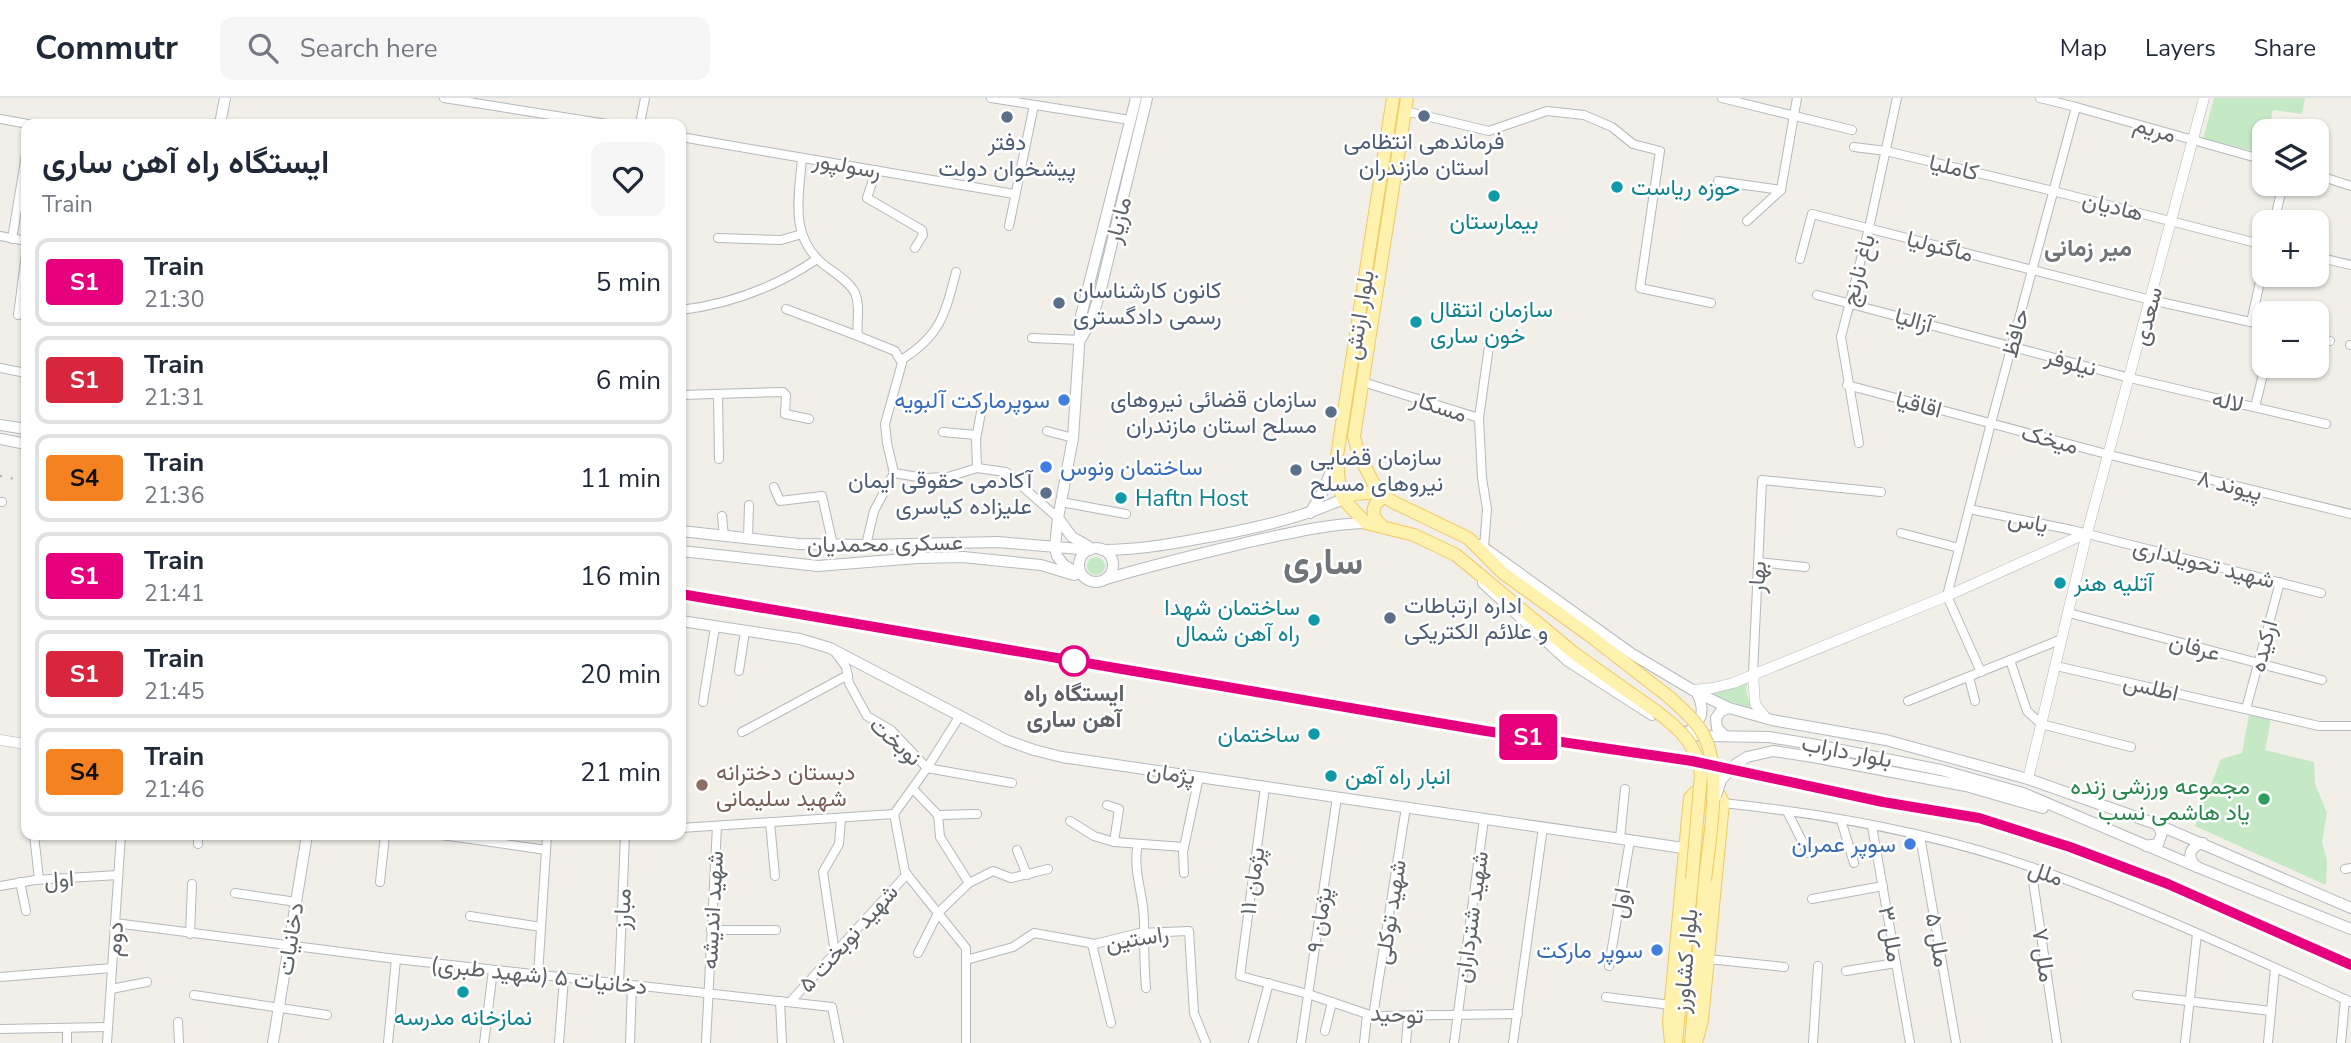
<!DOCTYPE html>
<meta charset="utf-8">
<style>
:root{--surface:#fff;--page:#f6f6f7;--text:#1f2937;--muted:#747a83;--line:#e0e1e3}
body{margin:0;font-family:"Nunito Sans",Vazirmatn,sans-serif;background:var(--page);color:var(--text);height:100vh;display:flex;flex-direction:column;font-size:26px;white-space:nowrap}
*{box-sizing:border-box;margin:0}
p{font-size:23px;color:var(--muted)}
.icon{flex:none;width:38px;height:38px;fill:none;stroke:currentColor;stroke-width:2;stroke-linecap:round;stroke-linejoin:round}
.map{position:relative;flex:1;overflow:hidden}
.sheet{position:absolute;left:21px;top:21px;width:665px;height:721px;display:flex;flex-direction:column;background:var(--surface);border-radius:14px;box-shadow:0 2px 5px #0004}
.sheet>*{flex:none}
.badge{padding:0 14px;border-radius:5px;font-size:24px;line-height:46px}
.buttons{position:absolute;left:2252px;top:21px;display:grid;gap:14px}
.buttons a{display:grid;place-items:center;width:77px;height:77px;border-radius:14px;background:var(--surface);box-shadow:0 2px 5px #0004;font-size:35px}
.map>.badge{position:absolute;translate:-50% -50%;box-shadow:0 0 0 4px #fff}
.round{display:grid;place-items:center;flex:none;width:74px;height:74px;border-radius:14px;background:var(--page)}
.head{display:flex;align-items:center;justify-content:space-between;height:119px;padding:0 21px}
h1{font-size:33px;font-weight:600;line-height:52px}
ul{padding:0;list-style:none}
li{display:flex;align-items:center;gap:21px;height:88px;margin:0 14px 10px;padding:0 7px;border:4px solid var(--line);border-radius:14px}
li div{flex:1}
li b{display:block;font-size:26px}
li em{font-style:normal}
li .badge{min-width:77px;font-weight:700;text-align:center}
header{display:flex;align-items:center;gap:42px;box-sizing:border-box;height:98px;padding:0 35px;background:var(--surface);border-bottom:2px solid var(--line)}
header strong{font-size:33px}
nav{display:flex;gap:38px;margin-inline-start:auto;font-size:24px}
.search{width:490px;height:63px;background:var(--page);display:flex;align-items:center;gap:18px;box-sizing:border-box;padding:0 24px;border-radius:14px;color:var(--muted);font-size:26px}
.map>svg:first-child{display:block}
</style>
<header>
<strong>Commutr</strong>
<div class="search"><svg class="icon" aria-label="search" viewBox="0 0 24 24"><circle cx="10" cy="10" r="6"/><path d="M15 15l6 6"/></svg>Search here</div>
<nav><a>Map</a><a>Layers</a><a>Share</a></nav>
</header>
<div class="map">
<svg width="2351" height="945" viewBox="0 0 2351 945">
<rect width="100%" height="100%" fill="#f1efe8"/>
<!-- green -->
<g fill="#c5e8c5">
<path d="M1138 0H1145L1092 211 1088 213Z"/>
<path d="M2214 0H2305L2302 16 2273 12 2268 33H2264L2263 55 2203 41Z"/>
<path d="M1379 101 1387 102 1351 336H1345Z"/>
<circle cx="1096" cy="468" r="9"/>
<path d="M1748 581 1746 592 1751 611 1710 596 1733 590Z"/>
<path d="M2249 617 2271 621 2265 652 2314 664 2315 686 2327 715 2322 744 2327 763 2326 787 2195 728 2221 661 2242 655Z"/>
</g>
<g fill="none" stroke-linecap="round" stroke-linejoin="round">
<defs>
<g id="minor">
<path d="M444 0 607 26"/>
<path d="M991 0 1130 22"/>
<path d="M1722 0 1852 32"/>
<path d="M2076 9 2264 62"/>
<path d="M1405 13 1489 33 1547 13 1584 17 1612 29 1633 46 1660 53 1640 190 1711 205"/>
<path d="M0 21 28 26"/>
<path d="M640 26 645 0"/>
<path d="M681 39 1014 96"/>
<path d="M1854 49 1886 53 2053 93 2264 147"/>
<path d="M802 60C799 98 789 138 823 166 833 174 849 183 855 195 861 208 856 224 858 238L895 253 902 265 885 326 887 345 894 375"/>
<path d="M876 72 867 100 922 132 923 137 915 150"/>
<path d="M2317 77 2351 88"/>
<path d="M1718 83 1781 92"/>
<path d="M1747 123 1781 92 1797 0"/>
<path d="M2274 124 2283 86"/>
<path d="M1009 128 1034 7"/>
<path d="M0 138 26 143"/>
<path d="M718 140 781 142 802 136"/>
<path d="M12 141 26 57"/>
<path d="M2317 159 2351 167"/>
<path d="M1800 161 1812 116 2151 202 2264 227"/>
<path d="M1817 197 2130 280 2326 326"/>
<path d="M786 211 858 238"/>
<path d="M681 212C730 206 776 189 817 161"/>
<path d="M18 217 26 156"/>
<path d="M2251 224 2264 166"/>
<path d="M1032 240 1081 242"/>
<path d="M2317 240 2330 243"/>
<path d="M2350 247H2351"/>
<path d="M901 262C940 238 945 217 956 174"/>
<path d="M0 270 26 275"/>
<path d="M1363 284 1479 320 1490 241"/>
<path d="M1847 287 2110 357 2351 416"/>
<path d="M718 296 719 361"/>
<path d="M681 297 783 294 786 297 785 316 809 321"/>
<path d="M2255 309 2265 268"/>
<path d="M1479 320 1482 380 1487 411 1484 449"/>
<path d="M1047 333 1073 340"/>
<path d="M943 334 976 337"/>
<path d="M1859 345 1841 239 1869 130 1897 0"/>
<path d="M977 370 976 341 982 309"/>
<path d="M774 389 780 403 822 398 833 447"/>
<path d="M0 404H2"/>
<path d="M1061 404 1126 416"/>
<path d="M1969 411 2072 432 2321 495"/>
<path d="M722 418 724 438"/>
<path d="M1901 435 1959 450"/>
<path d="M748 440 749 407"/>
<path d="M866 447 874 413 894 375 924 380 948 379 977 370 1006 374 1058 420"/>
<path d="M1758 464 1805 469"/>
<path d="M2069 515 2322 582"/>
<path d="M835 554 846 569 849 585 867 618 891 632 927 670 1012 685"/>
<path d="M2010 562 2027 613 2041 626 2131 649"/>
<path d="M2056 568 2319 628H2351"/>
<path d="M739 573 745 533"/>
<path d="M1981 574 1947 498 1991 325 2076 9 2040 0"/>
<path d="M1753 576 1762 382 1881 394"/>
<path d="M1969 579 1975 603"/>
<path d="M1908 603 2062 541"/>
<path d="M703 604 715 529"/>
<path d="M2246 611 2280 484"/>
<path d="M959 619 927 670 894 716 905 774 966 850V945"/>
<path d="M742 634 848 577"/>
<path d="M1265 689 1240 878 1308 896 1373 918 1518 916"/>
<path d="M913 691 938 717 940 739 969 785"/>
<path d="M1723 705C1827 716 1935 735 2034 770 2142 808 2246 857 2351 904"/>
<path d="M1107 707 1119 711 1114 744"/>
<path d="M1787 713 1808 755"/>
<path d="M938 717 977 716"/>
<path d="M1841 722 1854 765"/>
<path d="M1070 723 1094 738 1114 744 1184 749"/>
<path d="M770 724 775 778"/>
<path d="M1872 728 1910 945"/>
<path d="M681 730 894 716"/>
<path d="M34 737 39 781"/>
<path d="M198 737V746"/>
<path d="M442 737 546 752"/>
<path d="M1920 738 1956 945"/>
<path d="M1620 741 1625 691"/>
<path d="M1138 746C1132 772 1144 797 1144 823 1144 845 1144 867 1146 890"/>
<path d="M1017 752 1027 777"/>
<path d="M2031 769 2057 945"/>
<path d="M2345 771 2351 770"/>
<path d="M1184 775 1183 754 1199 679"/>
<path d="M20 784 26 813"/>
<path d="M380 784 385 737"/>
<path d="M0 788 35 782 118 777"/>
<path d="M235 795 296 804"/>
<path d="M1812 801 1883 788"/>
<path d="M470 818 541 829"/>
<path d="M115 825 396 861 832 909 839 945"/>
<path d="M711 832H776"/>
<path d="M190 836 192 786"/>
<path d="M1092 846 1111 925"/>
<path d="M835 855 823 774 839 746 841 720"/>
<path d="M918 855 938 815 969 785 993 773 1011 780 1048 771"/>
<path d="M1708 861 1784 869"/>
<path d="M966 862 1013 849 1034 835 1095 846 1139 835 1189 833 1194 915 1206 945"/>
<path d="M1609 868 1630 742"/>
<path d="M1846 873 1896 865"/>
<path d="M538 877 547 737"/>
<path d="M0 879 112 870"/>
<path d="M619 886 625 737"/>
<path d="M111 891 147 884"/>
<path d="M194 897 327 917"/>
<path d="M2137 897 2271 913"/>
<path d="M1606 899 1671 907"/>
<path d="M780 903 782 945"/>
<path d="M790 904 907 776"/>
<path d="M1373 918 1406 709"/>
<path d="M178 924 179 945"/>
<path d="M67 930V945"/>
<path d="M0 931 108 929"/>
<path d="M1325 933 1332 904"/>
<path d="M107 945 121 737"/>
<path d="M388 945 396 861"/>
<path d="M484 945 493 872"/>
<path d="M559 945 564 880"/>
<path d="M630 945 632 887"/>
<path d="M706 945 717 728"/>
<path d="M1253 945 1269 885"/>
<path d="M1301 945 1337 699"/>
<path d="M1364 945 1367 917"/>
<path d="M1406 945 1408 919"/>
<path d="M1454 945 1484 721"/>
<path d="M1513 945 1543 729"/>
<path d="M1813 945 1818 868"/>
<path d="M2185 945 2197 836"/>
<path d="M2268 945 2275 870"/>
<path d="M2341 945 2345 901"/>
</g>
<g id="tertiary">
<path d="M1753 576 1755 606 1766 620"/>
<path d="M1693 592 1713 590 1733 585 1947 498 2087 435"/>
<path d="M0 642 26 646"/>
<path d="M2028 681 2087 435 2204 0"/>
</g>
<g id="secondary">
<path d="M220 26 225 0"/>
<path d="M1082 239 1092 220 1100 195 1147 0"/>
<path d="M0 327 26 331"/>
<path d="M0 341 26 346"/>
<path d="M1310 415 1323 393 1336 361"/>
<path d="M1058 420 1072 439 1088 448"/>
<path d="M681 433 799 446 866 447 998 444 1090 452"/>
<path d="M1480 447 1632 556 1696 594 1729 610 1772 622 1886 642 2028 681 2156 726 2351 810"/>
<circle cx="1096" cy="467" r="17"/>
<path d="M1102 452C1141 452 1176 445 1214 438 1259 429 1301 420 1343 401"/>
<path d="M681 453 818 468 917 460 963 459 1041 467 1074 477"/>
<path d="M1082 477 1064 467 1057 458 1055 448 1058 420 1073 340 1081 218 1136 0"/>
<path d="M1106 481C1155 466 1204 455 1253 443 1291 435 1327 426 1366 425"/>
<path d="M1483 485 1568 563 1652 617"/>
<path d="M681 523 800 541 830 550 1006 642 1034 652 1062 659 1690 751"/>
<path d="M1692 630C1704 620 1704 609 1697 595"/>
<path d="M1678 632 1700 638 1769 639 1811 646 1941 672 2023 695 2197 769 2351 831"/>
<path d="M1725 638 1717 630 1716 620 1721 613 1729 610"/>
<path d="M1813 659 1966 688 2043 710"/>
<path d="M2146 748 2158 746 2162 735 2157 726"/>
<path d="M2197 769C2186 759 2189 749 2203 745"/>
<path d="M273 945 307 737"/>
</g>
<g id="primary">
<path d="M1393 0 1337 358 1339 387 1343 401 1366 425 1414 437 1456 457 1575 556 1657 614"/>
<path d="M1378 394 1358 355 1354 338 1407 0"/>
<path d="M1343 401 1354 396 1378 394 1393 404 1468 440 1503 475 1589 537 1669 599"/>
<path d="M1381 427C1370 418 1371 405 1385 399"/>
<path d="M1671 945 1669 924 1690 700C1701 685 1717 688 1723 705L1702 922 1696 945"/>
<path d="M1676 945 1692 781"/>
<path d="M1691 945 1705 782"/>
</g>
</defs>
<!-- minor casing -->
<use href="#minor" stroke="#b5b8bc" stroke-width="10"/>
<!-- tertiary casing -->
<use href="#tertiary" stroke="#b5b8bc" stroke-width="11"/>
<!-- secondary casing -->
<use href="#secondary" stroke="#b6babf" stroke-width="12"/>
<!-- primary casing -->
<use href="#primary" stroke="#f2c960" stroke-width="14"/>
<!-- minor -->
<use href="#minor" stroke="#fff" stroke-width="8"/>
<!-- tertiary -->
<use href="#tertiary" stroke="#fff" stroke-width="10"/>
<!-- secondary -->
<use href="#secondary" stroke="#fff" stroke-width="10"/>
<!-- primary -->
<use href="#primary" stroke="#fff2af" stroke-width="12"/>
<!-- rail -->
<g stroke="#b6b7b8" stroke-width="2.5" stroke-dasharray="2 9" stroke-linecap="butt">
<path d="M0 378 26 383"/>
<path d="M681 496 1486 633 1692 663 1883 704 1979 720 2070 749 2168 786 2351 867"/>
</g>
<defs>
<path id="secondary-bridge" d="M1716 698 1721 682 1736 666 1747 659 1773 653 1813 659"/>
<g id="primary-bridge">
<path d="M1669 599C1682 611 1697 623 1705 640 1722 675 1709 744 1705 782"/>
<path d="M1657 614C1681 632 1696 646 1701 676L1692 781"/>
</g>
</defs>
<!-- secondary-bridge casing -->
<use href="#secondary-bridge" stroke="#b6babf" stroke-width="12" stroke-linecap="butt"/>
<!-- primary-bridge casing -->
<use href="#primary-bridge" stroke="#f2c960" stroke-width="14" stroke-linecap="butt"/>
<!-- secondary-bridge -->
<use href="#secondary-bridge" stroke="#fff" stroke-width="10"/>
<!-- primary-bridge -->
<use href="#primary-bridge" stroke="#fff2af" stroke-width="12"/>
</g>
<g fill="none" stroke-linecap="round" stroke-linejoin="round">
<defs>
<path id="line" d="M681 496 1486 633 1692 663 1883 704 1979 720 2070 749 2168 786 2351 867"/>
</defs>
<!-- line casing -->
<use href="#line" stroke="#fff" stroke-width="16"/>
<!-- line -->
<use href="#line" stroke="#e6007e" stroke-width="10"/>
</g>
<!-- markers -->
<g fill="#5c6f8a" stroke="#fff" stroke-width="2.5">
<circle cx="1424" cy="18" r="7"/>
<circle cx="1007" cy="19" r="7"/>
<circle cx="1059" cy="205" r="7"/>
<circle cx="1331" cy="314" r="7"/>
<circle cx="1296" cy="372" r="7"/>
<circle cx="1046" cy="395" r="7"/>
<circle cx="1390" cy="520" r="7"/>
</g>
<g fill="#0f9aa8" stroke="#fff" stroke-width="2.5">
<circle cx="1617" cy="89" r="7"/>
<circle cx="1494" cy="98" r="7"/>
<circle cx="1416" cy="224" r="7"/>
<circle cx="1121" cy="400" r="7"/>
<circle cx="2060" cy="485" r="7"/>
<circle cx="1314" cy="522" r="7"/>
<circle cx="1314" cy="636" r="7"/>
<circle cx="1331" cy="678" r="7"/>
<circle cx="463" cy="894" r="7"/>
</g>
<g fill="#3f7fe0" stroke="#fff" stroke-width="2.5">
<circle cx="1064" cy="302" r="7"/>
<circle cx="1046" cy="369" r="7"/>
<circle cx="1910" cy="746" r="7"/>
<circle cx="1657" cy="852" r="7"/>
</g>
<circle fill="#fff" stroke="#e6007e" stroke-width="3.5" cx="1074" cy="563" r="14"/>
<circle fill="#8d6e63" stroke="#fff" stroke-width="2.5" cx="702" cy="687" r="7"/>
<circle fill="#2e9e5b" stroke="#fff" stroke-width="2.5" cx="2264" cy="701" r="7"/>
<g text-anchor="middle" stroke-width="5" stroke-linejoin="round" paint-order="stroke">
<!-- street labels -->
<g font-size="23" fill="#5f6368" stroke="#fff">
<text transform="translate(2155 31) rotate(17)" y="8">مریم</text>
<text transform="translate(847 67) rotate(10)" y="8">رسولپور</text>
<text transform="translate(1954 69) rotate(13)" y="8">کاملیا</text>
<text transform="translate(2113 108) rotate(14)" y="8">هادیان</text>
<text transform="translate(1118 122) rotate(-76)" y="8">مازیار</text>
<text transform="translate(1940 148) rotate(14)" y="8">ماگنولیا</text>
<text transform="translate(1858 172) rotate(-75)" y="8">باغ نارنج</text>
<text transform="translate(1359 217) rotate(-81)" y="8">بلوار ارتش</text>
<text transform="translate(2147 218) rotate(-75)" y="8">سعدی</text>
<text transform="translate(1914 222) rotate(15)" y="8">آزالیا</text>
<text transform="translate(2015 235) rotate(-75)" y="8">حافظ</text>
<text transform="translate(2071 264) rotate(15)" y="8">نیلوفر</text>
<text transform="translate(2228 303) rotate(13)" y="8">لاله</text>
<text transform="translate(1919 306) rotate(15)" y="8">اقاقیا</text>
<text transform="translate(1439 308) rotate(18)" y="8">مسکار</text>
<text transform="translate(2050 341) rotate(15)" y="8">میخک</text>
<text transform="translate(2230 387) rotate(14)" y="8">پیوند ۸</text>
<text transform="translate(2028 423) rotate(11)" y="8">یاس</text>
<text transform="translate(885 445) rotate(-1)" y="8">عسکری محمدیان</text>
<text transform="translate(2204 465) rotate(14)" y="8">شهید تحویلداری</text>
<text transform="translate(1757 479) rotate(-87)" y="8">بهار</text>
<text transform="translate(2263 548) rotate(-75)" y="8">ارکیده</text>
<text transform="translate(2195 549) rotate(15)" y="8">عرفان</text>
<text transform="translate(2151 589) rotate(13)" y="8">اطلس</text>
<text transform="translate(896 643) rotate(42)" y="8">نوبخت</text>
<text transform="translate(1847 653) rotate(11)" y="8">بلوار داراب</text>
<text transform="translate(1171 675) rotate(8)" y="8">پژمان</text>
<text transform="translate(2046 775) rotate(19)" y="8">ملل</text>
<text transform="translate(59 781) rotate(-4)" y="8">اول</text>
<text transform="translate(1252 783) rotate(-82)" y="8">پژمان ۱۱</text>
<text transform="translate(1620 805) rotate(-80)" y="8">اول</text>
<text transform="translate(622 811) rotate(-88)" y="8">مبارز</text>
<text transform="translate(712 812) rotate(-87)" y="8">شهید اندیشه</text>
<text transform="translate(1390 814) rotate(-81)" y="8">شهید توکلی</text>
<text transform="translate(1471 819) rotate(-82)" y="8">شهید شترداران</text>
<text transform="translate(1319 822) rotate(-82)" y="8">پژمان ۹</text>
<text transform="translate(1891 836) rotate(80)" y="8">ملل ۳</text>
<text transform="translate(848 840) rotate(-48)" y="8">شهید نوبخت ۵</text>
<text transform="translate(1137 840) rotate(-9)" y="8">راستین</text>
<text transform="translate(114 841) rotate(-86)" y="8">دوم</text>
<text transform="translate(290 841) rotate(-81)" y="8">دخانیات</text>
<text transform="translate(1938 842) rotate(80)" y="8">ملل ۵</text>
<text transform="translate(2044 857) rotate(82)" y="8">ملل ۷</text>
<text transform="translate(1685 863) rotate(-85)" y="8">بلوار کشاورز</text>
<text transform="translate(539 877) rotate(6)" y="8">دخانیات ۵ (شهید طبری)</text>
<text transform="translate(1397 916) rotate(3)" y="8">توحید</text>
</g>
<!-- service labels -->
<g font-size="23" fill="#4e5e75" stroke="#fff" text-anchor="start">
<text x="1424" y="51" text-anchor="middle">فرماندهی انتظامی<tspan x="1424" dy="26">استان مازندران</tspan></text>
<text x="1007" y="52" text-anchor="middle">دفتر<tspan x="1007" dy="26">پیشخوان دولت</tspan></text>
<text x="1073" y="200">کانون کارشناسان<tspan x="1073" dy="26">رسمی دادگستری</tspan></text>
<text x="1317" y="309" text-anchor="end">سازمان قضائی نیروهای<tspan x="1317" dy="26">مسلح استان مازندران</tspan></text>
<text x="1310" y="367">سازمان قضایی<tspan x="1310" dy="26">نیروهای مسلح</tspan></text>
<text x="1032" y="390" text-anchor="end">آکادمی حقوقی ایمان<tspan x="1032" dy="26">علیزاده کیاسری</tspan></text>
<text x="1404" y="515">اداره ارتباطات<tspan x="1404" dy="26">و علائم الکتریکی</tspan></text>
</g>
<!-- culture labels -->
<g font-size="23" fill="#0d838f" stroke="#fff" text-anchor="start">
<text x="1631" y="97">حوزه ریاست</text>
<text x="1494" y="131" text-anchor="middle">بیمارستان</text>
<text x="1430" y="219">سازمان انتقال<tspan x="1430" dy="26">خون ساری</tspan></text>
<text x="1135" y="408">Haftn Host</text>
<text x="2074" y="493">آتلیه هنر</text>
<text x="1300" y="517" text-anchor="end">ساختمان شهدا<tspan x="1300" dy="26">راه آهن شمال</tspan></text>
<text x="1300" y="644" text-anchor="end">ساختمان</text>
<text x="1345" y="686">انبار راه آهن</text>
<text x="463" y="927" text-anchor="middle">نمازخانه مدرسه</text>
</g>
<!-- shop labels -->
<g font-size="23" fill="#366cbe" stroke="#fff" text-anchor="end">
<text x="1050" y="310">سوپرمارکت آلبویه</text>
<text x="1060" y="377" text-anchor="start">ساختمان ونوس</text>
<text x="1896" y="754">سوپر عمران</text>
<text x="1643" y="860">سوپر مارکت</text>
</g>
<!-- stop labels -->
<g font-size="23" font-weight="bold" fill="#5f6368" stroke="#fff">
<text x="1074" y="603">ایستگاه راه<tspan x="1074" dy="26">آهن ساری</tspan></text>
</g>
<!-- education labels -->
<g font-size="23" fill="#785e54" stroke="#fff" text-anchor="start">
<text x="716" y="682">دبستان دخترانه<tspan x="716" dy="26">شهید سلیمانی</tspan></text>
</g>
<!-- leisure labels -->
<g font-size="23" fill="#27864d" stroke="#fff" text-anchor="end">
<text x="2250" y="696">مجموعه ورزشی زنده<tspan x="2250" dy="26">یاد هاشمی نسب</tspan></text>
</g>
<!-- neighbourhood labels -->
<g font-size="24" font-weight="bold" fill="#70757a" stroke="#fff">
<text x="2088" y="158">میر زمانی</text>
</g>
<!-- town labels -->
<g font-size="37" font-weight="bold" fill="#70757a" stroke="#fff">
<text x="1323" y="476">ساری</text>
</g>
</g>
</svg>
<div class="buttons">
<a><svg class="icon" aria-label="layers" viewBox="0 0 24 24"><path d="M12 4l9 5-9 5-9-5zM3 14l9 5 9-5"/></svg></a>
<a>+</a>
<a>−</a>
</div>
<b class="badge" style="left:1528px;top:639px;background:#e6007e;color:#fff">S1</b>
<section class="sheet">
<div class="head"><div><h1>ایستگاه راه آهن ساری</h1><p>Train</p></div><a class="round"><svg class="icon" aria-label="heart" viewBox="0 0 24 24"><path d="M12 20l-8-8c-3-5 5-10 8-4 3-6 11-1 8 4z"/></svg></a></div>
<ul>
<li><span class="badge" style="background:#e6007e;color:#fff">S1</span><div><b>Train</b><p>21:30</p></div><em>5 min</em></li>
<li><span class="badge" style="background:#d7263d;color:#fff">S1</span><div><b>Train</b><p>21:31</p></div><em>6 min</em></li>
<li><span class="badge" style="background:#f58220;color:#111">S4</span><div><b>Train</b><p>21:36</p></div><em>11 min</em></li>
<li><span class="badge" style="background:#e6007e;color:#fff">S1</span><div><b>Train</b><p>21:41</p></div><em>16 min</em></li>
<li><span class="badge" style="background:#d7263d;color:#fff">S1</span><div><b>Train</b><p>21:45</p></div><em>20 min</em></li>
<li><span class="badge" style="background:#f58220;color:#111">S4</span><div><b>Train</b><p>21:46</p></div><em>21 min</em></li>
</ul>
</section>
</div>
